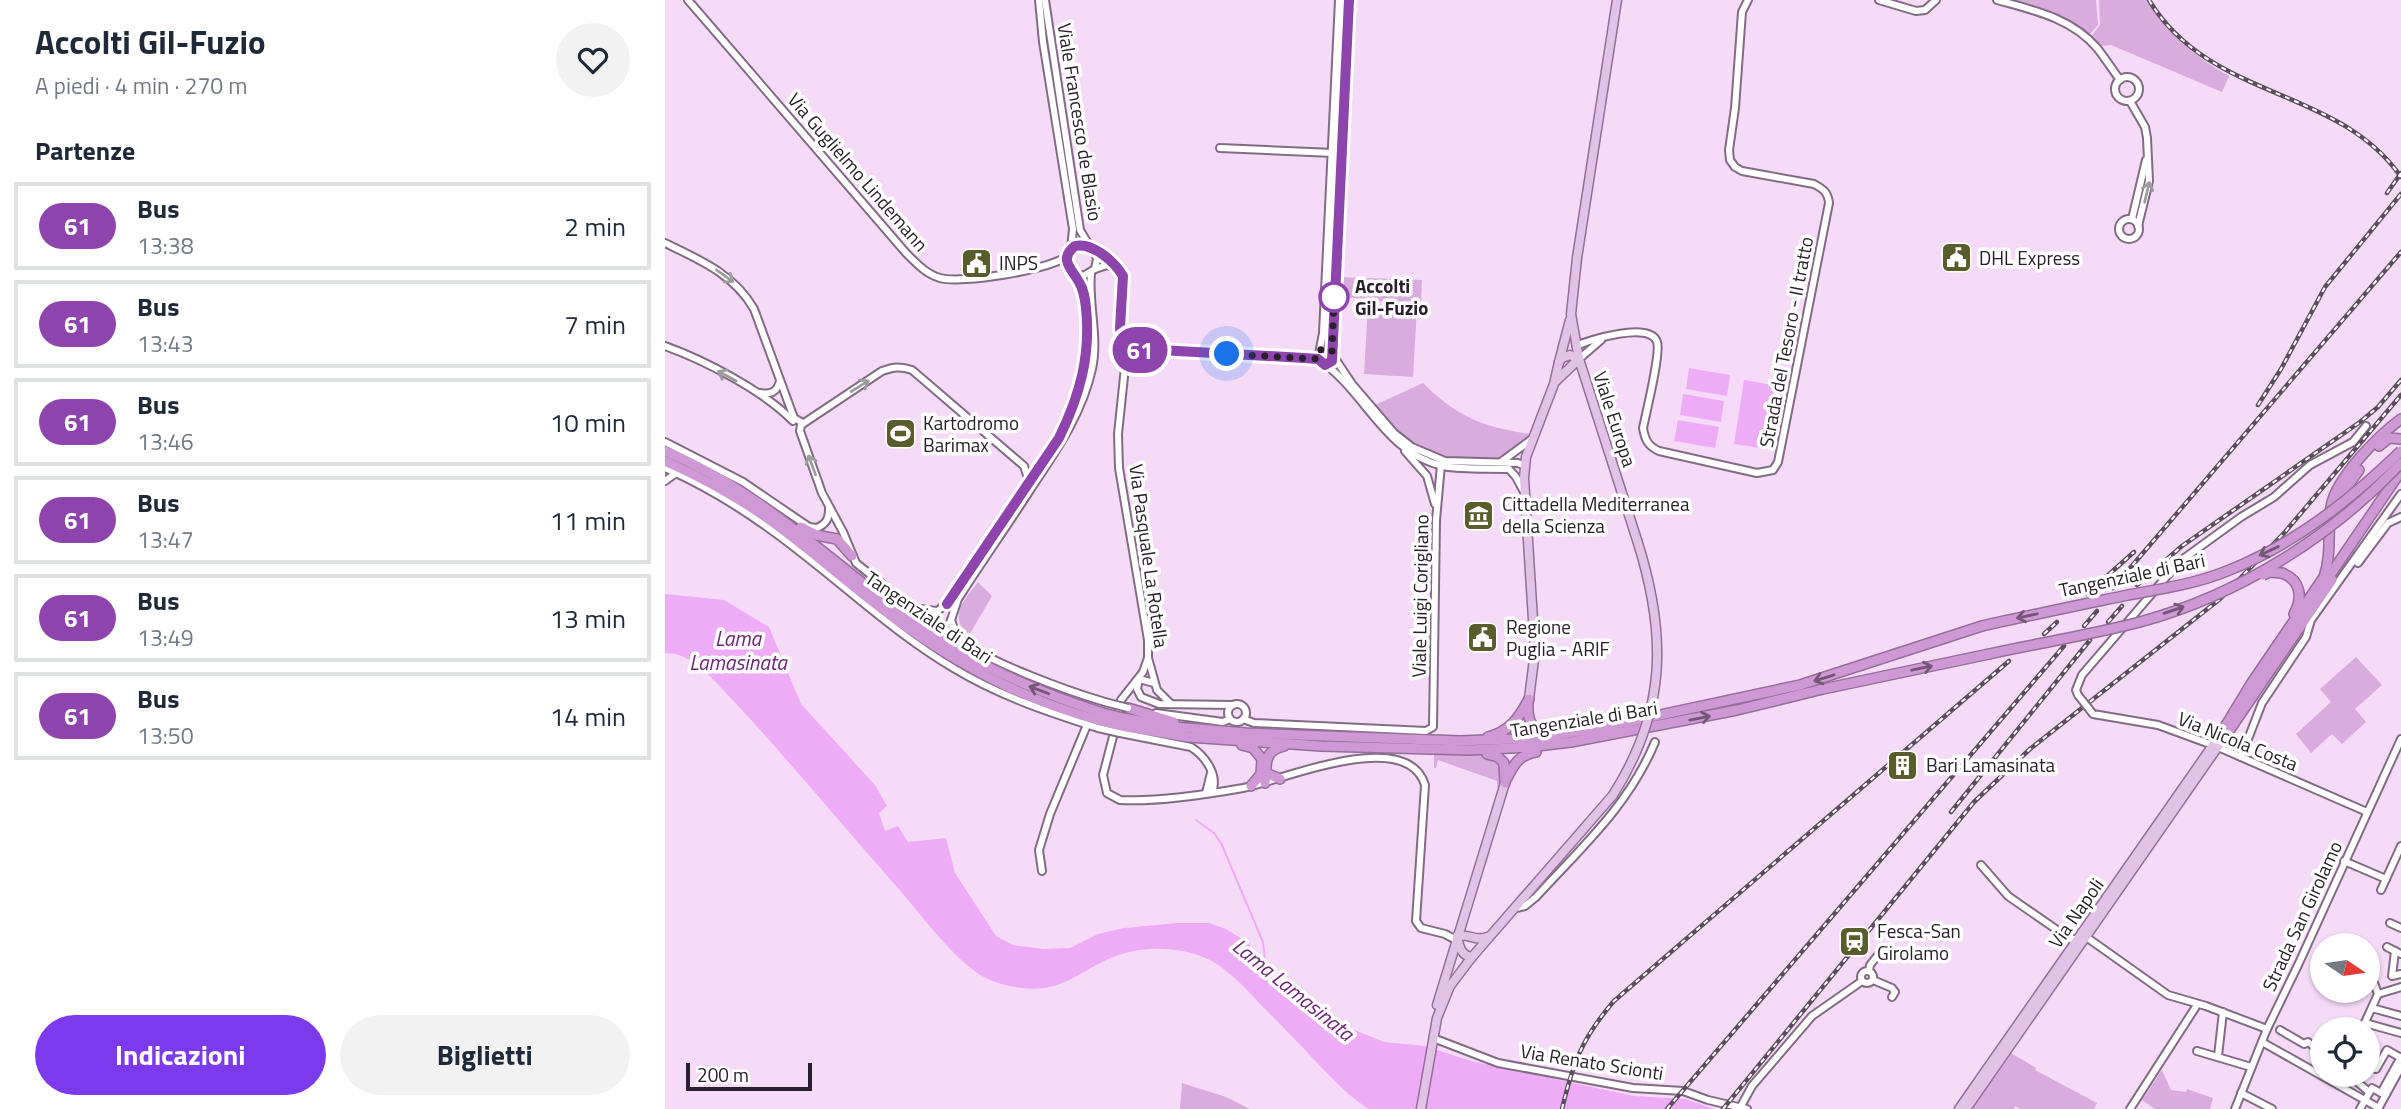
<!DOCTYPE html>
<html lang="it">
<meta charset="utf-8">
<style>
:root{--surface:#fff;--page:#f2f2f3;--text:#1f2937;--muted:#747a83;--line:#e0e1e3;--accent:#7c3aed}
body{margin:0;font-family:"Titillium Web",sans-serif;background:var(--page);color:var(--text);height:100vh;display:flex;flex-direction:column;font-size:26px;white-space:nowrap}
*{box-sizing:border-box;margin:0}
p{font-size:23px;color:var(--muted)}
.icon{flex:none;width:38px;height:38px;fill:none;stroke:currentColor;stroke-width:2;stroke-linecap:round;stroke-linejoin:round}
.map{position:relative;flex:1;overflow:hidden}
.details{display:flex;flex-direction:column;background:var(--surface);width:665px}
.details>*{flex:none}
.badge{padding:0 14px;border-radius:23px;font-size:24px;line-height:46px}
.needle{width:46px;rotate:103deg}
.fabs{position:absolute;left:1645px;top:933px;display:grid;gap:14px}
.fabs a{display:grid;place-items:center;width:70px;height:70px;border-radius:50%;background:var(--surface);box-shadow:0 2px 5px #0004;font-size:35px}
.scale{position:absolute;left:21px;bottom:18px;width:126px;box-sizing:border-box;padding-left:7px;border:4px solid #2a202b;border-top:0;font-size:19px;line-height:24px;white-space:nowrap;color:#2a202b;-webkit-text-stroke:5px #fff;paint-order:stroke}
.you{position:absolute;width:35px;height:35px;margin:-18px;border:5px solid #fff;border-radius:50%;background:#1a73e8;box-shadow:0 0 0 10px #1a73e833}
.map>.badge{position:absolute;translate:-50% -50%;box-shadow:0 0 0 4px #fff}
h2{padding:0 35px;font-size:26px;line-height:63px}
.round{display:grid;place-items:center;flex:none;width:74px;height:74px;border-radius:37px;background:var(--page)}
.headline{display:flex;align-items:center;justify-content:space-between;height:119px;padding:0 35px}
h1{font-size:33px;font-weight:700;line-height:52px}
.action{display:flex;gap:14px;margin-top:auto;padding:14px 35px}
.action a{flex:1;height:80px;border-radius:42px;background:var(--accent);color:#fff;font-size:28px;font-weight:700;line-height:80px;text-align:center}
.action a+a{background:var(--page);color:var(--text)}
ul{padding:0;list-style:none}
li{display:flex;align-items:center;gap:21px;height:88px;margin:0 14px 10px;padding:0 21px;border:4px solid var(--line);border-radius:0px}
li div{flex:1}
li b{display:block;font-size:26px}
li em{font-style:normal}
li .badge{min-width:77px;font-weight:700;text-align:center}
main{display:flex;flex:1;min-height:0}
.map>svg:first-child{display:block}
</style>
<main>
<section class="details">
<div class="headline"><div><h1>Accolti Gil-Fuzio</h1><p>A piedi · 4 min · 270 m</p></div><a class="round"><svg class="icon" aria-label="heart" viewBox="0 0 24 24"><path d="M12 20l-8-8c-3-5 5-10 8-4 3-6 11-1 8 4z"/></svg></a></div>
<h2>Partenze</h2>
<ul>
<li><span class="badge" style="background:#8e44ad;color:#fff">61</span><div><b>Bus</b><p>13:38</p></div><em>2 min</em></li>
<li><span class="badge" style="background:#8e44ad;color:#fff">61</span><div><b>Bus</b><p>13:43</p></div><em>7 min</em></li>
<li><span class="badge" style="background:#8e44ad;color:#fff">61</span><div><b>Bus</b><p>13:46</p></div><em>10 min</em></li>
<li><span class="badge" style="background:#8e44ad;color:#fff">61</span><div><b>Bus</b><p>13:47</p></div><em>11 min</em></li>
<li><span class="badge" style="background:#8e44ad;color:#fff">61</span><div><b>Bus</b><p>13:49</p></div><em>13 min</em></li>
<li><span class="badge" style="background:#8e44ad;color:#fff">61</span><div><b>Bus</b><p>13:50</p></div><em>14 min</em></li>
</ul>
<div class="action"><a>Indicazioni</a><a>Biglietti</a></div>
</section>
<div class="map">
<svg width="1736" height="1109" viewBox="0 0 1736 1109">
<rect width="100%" height="100%" fill="#f6dbf9"/>
<!-- green -->
<g fill="#d8acdc">
<path d="M1342 0H1431L1433 25 1424 35 1376 9Z"/>
<path d="M1434 0H1482C1502 34 1529 56 1564 76L1557 92 1446 45 1437 46 1427 35 1435 25Z"/>
<path d="M673 277 757 280 756 303 706 301V299L672 297Z"/>
<path d="M703 304 752 307 748 377 699 374Z"/>
<path d="M758 383C792 417 818 427 865 434 842 473 780 464 748 444 732 434 721 419 710 405Z"/>
<path d="M313 582 327 596 303 637C284 614 298 602 313 582Z"/>
<path d="M1691 657 1717 685 1690 709 1701 722 1677 744 1667 734 1646 753 1631 734 1666 702 1655 689Z"/>
<path d="M769 755H825L834 760 838 774 835 786 832 787V781L773 760 771 768H769Z"/>
<path d="M1346 1053 1371 1068 1370 1070 1432 1103 1429 1109H1355L1350 1106 1349 1109H1307Z"/>
<path d="M1497 1070 1506 1090 1521 1092 1522 1089 1548 1098 1545 1109H1490L1477 1100Z"/>
<path d="M517 1083 561 1097 585 1109H515Z"/>
</g>
<!-- water -->
<g fill="#eeabf6">
<path d="M1024 368 1065 375 1062 396 1021 389Z"/>
<path d="M1079 380 1119 387 1109 450 1069 444Z"/>
<path d="M1018 394 1059 401 1056 422 1015 415Z"/>
<path d="M1013 420 1054 427 1050 448 1009 441Z"/>
<path d="M0 594 59 600 104 627 136 704 210 785 222 806 214 813 220 831 233 826 243 842 281 838 290 873 331 936 348 945 378 949 405 948 433 934 459 928 512 923H544L561 929 580 941 638 996 661 1012 687 1029 719 1042 760 1046 806 1061 969 1096 1020 1099 1050 1109H704C684 1097 669 1080 653 1064 634 1043 614 1023 594 1003 580 987 565 972 547 961 520 947 482 945 454 955 415 968 403 993 356 988 339 986 320 980 307 969 281 949 254 912 232 887 169 816 109 742 42 673 29 662 18 653 0 653Z"/>
</g>
<g fill="none" stroke-linecap="round" stroke-linejoin="round">
<!-- stream -->
<path stroke="#eeabf6" stroke-width="2" d="M531 820 549 833 556 843 598 942 600 959"/>
<defs>
<g id="minor">
<path d="M23 0 241 253C251 263 261 274 275 278 296 284 385 270 402 256"/>
<path d="M374 0 378 42 408 229 406 249 401 262C405 273 414 279 418 290 433 339 416 393 394 438L290 594 270 614 269 621 273 625 278 627 285 623 293 599C317 561 343 525 367 487 392 449 417 414 427 369 434 337 423 304 426 273"/>
<path d="M380 0 415 230 424 245"/>
<path d="M1214 0 1251 11 1260 10 1271 0"/>
<path d="M1332 0C1368 10 1407 18 1432 48 1440 58 1447 69 1455 80"/>
<circle cx="1462" cy="89" r="12"/>
<path d="M1465 101 1480 127 1482 138 1484 181 1473 226"/>
<path d="M555 148 668 153"/>
<circle cx="1464" cy="229" r="10"/>
<path d="M1467 219 1481 160"/>
<path d="M0 243C35 260 69 274 89 309L129 418 138 423"/>
<path d="M406 249C423 238 449 260 458 276L455 328 460 367 453 434 454 468 483 640V658L478 672 456 700 452 718"/>
<path d="M430 269 442 265 452 268"/>
<path d="M409 273 418 276 430 269 432 259 429 250"/>
<path d="M0 346C39 360 99 391 128 421"/>
<path d="M911 346C924 340 985 321 992 342 996 353 981 413 978 428 980 440 983 446 994 451L1092 473 1108 470 1113 462 1164 203C1163 192 1158 189 1149 184L1077 171 1070 167 1065 160 1064 150 1070 108 1077 12 1083 0"/>
<path d="M458 352 477 349 639 358 653 359 660 364 667 361 684 0"/>
<path d="M669 357 687 384 729 433 747 447 780 461 853 463 860 466"/>
<path d="M653 359 658 333 674 0"/>
<path d="M914 359 936 340"/>
<path d="M660 364C702 396 722 454 778 466 800 470 822 468 844 469L851 477 858 490"/>
<path d="M95 393C106 395 112 392 115 381"/>
<path d="M0 442 78 482 144 527 152 528C161 524 164 519 164 509"/>
<path d="M740 451 762 476 770 504"/>
<path d="M836 462 867 439"/>
<path d="M0 468C36 484 70 504 102 527 166 572 222 629 290 669 335 696 383 712 433 728"/>
<path d="M0 481 11 473"/>
<path d="M1693 563 1723 523 1736 517"/>
<path d="M272 611 247 608 191 563 178 532 157 493 135 431 136 425 217 371C229 367 235 366 247 370L359 466 364 481"/>
<path d="M286 620C288 625 289 630 292 635 311 659 409 693 440 702"/>
<path d="M483 658 492 690 506 704"/>
<path d="M489 683 474 679 472 689 476 697 494 704 568 705"/>
<path d="M1413 695 1411 690 1417 675 1514 562 1576 517 1609 497 1645 465 1688 442 1701 426"/>
<circle cx="572" cy="713" r="9"/>
<path d="M491 713 558 722 565 719"/>
<path d="M1428 714 1493 725 1553 747 1702 812"/>
<path d="M578 719 589 723 761 731 768 727 771 520 776 465"/>
<path d="M450 729 438 775 442 793 455 800C489 802 544 794 578 788 618 780 742 726 760 785L751 921 756 928 780 934 791 940"/>
<path d="M455 733 526 747C540 756 554 775 547 792"/>
<path d="M1576 757 1597 703 1641 637 1646 620 1736 494"/>
<path d="M541 793 546 773"/>
<path d="M1679 861 1721 879"/>
<path d="M1316 865 1343 896 1405 939H1412"/>
<path d="M377 871 374 850 385 814 422 725"/>
<path d="M1716 890 1736 846"/>
<path d="M851 908 860 906 871 897C917 847 964 805 990 742"/>
<path d="M1725 923 1736 928"/>
<path d="M1417 934 1503 995 1541 1006 1602 1029"/>
<path d="M1722 947 1736 954"/>
<path d="M1730 951 1727 976 1736 974"/>
<circle cx="1202" cy="977" r="6"/>
<path d="M1204 971 1205 965 1213 955"/>
<path d="M1208 980 1227 988 1230 992 1227 997"/>
<path d="M1713 994 1736 987"/>
<path d="M1707 1008 1736 1016"/>
<path d="M1700 1023 1736 1033"/>
<path d="M1697 1029 1713 994 1709 983"/>
<path d="M1615 1030 1639 1044 1643 1042 1657 1053"/>
<path d="M768 1038 833 1063 968 1088 1018 1091 1043 1100 1082 1109"/>
<path d="M1597 1042 1714 1108"/>
<path d="M1532 1051 1586 1067"/>
<path d="M1553 1056 1558 1012"/>
<path d="M1703 1065 1711 1069 1722 1050 1736 1058"/>
<path d="M1683 1074 1704 1092"/>
<path d="M1576 1093 1607 1109"/>
<path d="M1075 1108 1087 1086 1147 1016 1197 981"/>
<path d="M1465 1109 1532 1005"/>
<path d="M1570 1109 1602 1029 1634 963 1736 739"/>
<path d="M1695 1109 1707 1088 1716 1093 1736 1057"/>
<path d="M1713 1109 1736 1067"/>
</g>
<g id="major">
<path d="M952 0 912 258 906 314 914 359 972 540"/>
<path d="M894 362 905 320"/>
<path d="M891 381 914 359"/>
<path d="M864 699 870 651 859 478 861 457 889 384 894 362 897 358 905 355 914 359"/>
<path d="M807 957C796 956 794 946 792 936 803 933 811 942 822 937"/>
<path d="M772 1005 840 783"/>
<path d="M756 1109 772 1018 785 986 807 957 948 795"/>
<path d="M1294 1109 1555 735"/>
<path d="M1301 1109 1559 738"/>
</g>
<g id="highway">
<path d="M1714 446 1724 438 1736 439"/>
<path d="M0 451C106 496 175 573 268 635 321 670 378 694 438 713"/>
<path d="M0 461C36 477 70 496 102 518 147 550 187 588 232 620 295 666 361 701 436 721"/>
<path d="M1673 499 1694 470"/>
<path d="M136 527 151 535 172 539 187 556"/>
<path d="M1617 573C1636 580 1638 598 1629 614"/>
<path d="M1659 584 1736 471"/>
<path d="M863 703C862 721 867 733 887 731"/>
<path d="M463 708 509 722"/>
<path d="M458 718 510 727 581 733 795 741 872 738 934 728 1135 685 1317 626"/>
<path d="M456 726 523 737 656 746 804 750 864 747 906 742 1072 710 1158 689 1324 654"/>
<path d="M1555 735 1586 684 1659 577C1667 554 1662 531 1666 507 1670 479 1714 435 1736 419"/>
<path d="M823 737C844 732 854 718 864 699"/>
<path d="M1559 738 1667 580"/>
<path d="M577 745 588 748 597 759 596 774 586 786"/>
<path d="M822 754 833 757 839 763 840 783"/>
<path d="M601 773 615 779"/>
<path d="M842 778C849 764 854 755 871 752"/>
<path d="M600 783C602 766 597 751 619 746"/>
</g>
</defs>
<!-- minor casing -->
<use href="#minor" stroke="#836b85" stroke-width="10"/>
<!-- major casing -->
<use href="#major" stroke="#956f9a" stroke-width="11"/>
<!-- highway casing -->
<use href="#highway" stroke="#956f9a" stroke-width="12"/>
<!-- minor -->
<use href="#minor" stroke="#fff" stroke-width="6"/>
<!-- major -->
<use href="#major" stroke="#e2c2e6" stroke-width="8"/>
<!-- highway -->
<use href="#highway" stroke="#ce99d5" stroke-width="9"/>
<defs>
<g id="rail">
<path d="M1484 0C1545 101 1673 86 1736 177"/>
<path d="M1722 193 1736 173"/>
<path d="M1593 405 1616 369 1660 287 1736 194"/>
<path d="M1472 585 1517 546 1695 422 1713 407 1736 380"/>
<path d="M1448 588 1736 252"/>
<path d="M1422 594 1469 552"/>
<path d="M1443 622 1457 606"/>
<path d="M1419 626 1432 611"/>
<path d="M1379 634 1392 622"/>
<path d="M1286 812 1425 640"/>
<path d="M897 1109C908 1063 917 1038 949 1001L1344 661"/>
<path d="M1002 1109 1399 646"/>
<path d="M1058 1109 1309 802 1365 749 1555 599 1620 532 1736 395"/>
</g>
</defs>
<!-- rail casing -->
<use href="#rail" stroke="#5b4d5c" stroke-width="4.5"/>
<!-- rail -->
<use href="#rail" stroke="#fff" stroke-width="2" stroke-dasharray="5" stroke-linecap="butt"/>
<defs>
<g id="minor-bridge">
<path d="M1413 695 1428 714"/>
<path d="M440 702 463 708"/>
<path d="M433 728 455 733"/>
</g>
<path id="major-bridge" d="M948 795C1002 710 1002 634 972 540"/>
<g id="highway-bridge">
<path d="M1598 575 1605 572 1617 573"/>
<path d="M1317 626C1366 615 1415 605 1463 595 1496 589 1530 584 1562 571 1630 544 1684 501 1736 451"/>
<path d="M1324 654C1374 643 1425 635 1475 622 1574 595 1666 537 1736 463"/>
<path d="M438 713 458 718"/>
<path d="M436 721 456 726"/>
</g>
</defs>
<!-- minor-bridge casing -->
<use href="#minor-bridge" stroke="#836b85" stroke-width="10" stroke-linecap="butt"/>
<!-- major-bridge casing -->
<use href="#major-bridge" stroke="#956f9a" stroke-width="11" stroke-linecap="butt"/>
<!-- highway-bridge casing -->
<use href="#highway-bridge" stroke="#956f9a" stroke-width="12" stroke-linecap="butt"/>
<!-- minor-bridge -->
<use href="#minor-bridge" stroke="#fff" stroke-width="6"/>
<!-- major-bridge -->
<use href="#major-bridge" stroke="#e2c2e6" stroke-width="8"/>
<!-- highway-bridge -->
<use href="#highway-bridge" stroke="#ce99d5" stroke-width="9"/>
</g>
<!-- one-way arrows -->
<defs><path id="oneway-shaft" d="M-6 0H5M1.5-3L5.5 0L1.5 3" fill="none" stroke-width="1.6" stroke-linecap="round" stroke-linejoin="round" transform="scale(1.75)"/></defs>
<g stroke="#9f9ba0">
<use href="#oneway-shaft" transform="translate(1482 192) rotate(-77)"/>
<use href="#oneway-shaft" transform="translate(60 276) rotate(36)"/>
<use href="#oneway-shaft" transform="translate(62 376) rotate(-151)"/>
<use href="#oneway-shaft" transform="translate(195 386) rotate(-32)"/>
<use href="#oneway-shaft" transform="translate(147 465) rotate(-110)"/>
</g>
<g stroke="#745677">
<use href="#oneway-shaft" transform="translate(1604 551) rotate(154)"/>
<use href="#oneway-shaft" transform="translate(1509 610) rotate(-19)"/>
<use href="#oneway-shaft" transform="translate(1362 616) rotate(168)"/>
<use href="#oneway-shaft" transform="translate(1257 668) rotate(-12)"/>
<use href="#oneway-shaft" transform="translate(1159 678) rotate(163)"/>
<use href="#oneway-shaft" transform="translate(374 690) rotate(-159)"/>
<use href="#oneway-shaft" transform="translate(1035 718) rotate(-11)"/>
</g>
<g fill="none" stroke-linecap="round" stroke-linejoin="round">
<defs>
<path id="line" d="M282 604 394 438C415 395 426 355 421 308 420 299 419 290 414 282 407 269 393 259 410 246 427 242 449 261 458 276L455 328 458 352 477 349 639 358 653 359 660 365 667 361 684 0"/>
</defs>
<!-- line casing -->
<use href="#line" stroke="#fff" stroke-width="16"/>
<!-- line -->
<use href="#line" stroke="#8e44ad" stroke-width="10"/>
<!-- walk -->
<path stroke="#2a202b" stroke-width="7" stroke-dasharray="0 12.6" d="M562 354 653 359 656 349 661 348 667 351 669 297"/>
</g>
<!-- icons -->
<defs>
<symbol id="civic-square" viewBox="-11 -11 22 22"><rect x="-9" y="-9" width="18" height="18" rx="4" fill="#595d2b" stroke="#fff"/><path d="M-.6-6.5H3V-4.5H.6V-3L4-1V1h2V6H-6V1h2V-1L-.6-3ZM-1.2 2.5V6h2.4V2.5Z" fill="#fff"/></symbol>
<symbol id="stadium-square" viewBox="-11 -11 22 22"><rect x="-9" y="-9" width="18" height="18" rx="4" fill="#595d2b" stroke="#fff"/><path d="M0-5a6.5 5 0 1 0 0 10a6.5 5 0 1 0 0-10ZM-3.5-1.8h7v3.6h-7Z" fill="#fff"/></symbol>
<symbol id="museum-square" viewBox="-11 -11 22 22"><rect x="-9" y="-9" width="18" height="18" rx="4" fill="#595d2b" stroke="#fff"/><path d="M0-6L6-3V-2H-6V-3ZM-5-1h2V3h-2ZM-1-1h2V3h-2ZM3-1h2V3H3ZM-6 4H6V6H-6Z" fill="#fff"/></symbol>
<symbol id="building-square" viewBox="-11 -11 22 22"><rect x="-9" y="-9" width="18" height="18" rx="4" fill="#595d2b" stroke="#fff"/><path d="M-4-6H4V6H1V3H-1V6H-4ZM-2.5-4.3h1.7v1.8h-1.7ZM.8-4.3h1.7v1.8H.8ZM-2.5-1h1.7V.8h-1.7ZM.8-1h1.7V.8H.8Z" fill="#fff"/></symbol>
<symbol id="station-square" viewBox="-11 -11 22 22"><rect x="-9" y="-9" width="18" height="18" rx="4" fill="#595d2b" stroke="#fff"/><path d="M-3-6H3Q5-6 5-4V2Q5 4 3 4L4.5 6H3L1.5 4h-3L-3 6H-4.5L-3 4Q-5 4-5 2V-4Q-5-6-3-6ZM-3.5-4v3h7v-3ZM-3.5 1v1.5H-2V1ZM2 1v1.5H3.5V1Z" fill="#fff"/></symbol>
</defs>
<g fill-rule="evenodd">
<use href="#civic-square" x="1274" y="240" width="35" height="35"/>
<use href="#civic-square" x="294" y="246" width="35" height="35"/>
<use href="#stadium-square" x="218" y="416" width="35" height="35"/>
<use href="#museum-square" x="796" y="498" width="35" height="35"/>
<use href="#civic-square" x="800" y="620" width="35" height="35"/>
<use href="#building-square" x="1220" y="748" width="35" height="35"/>
<use href="#station-square" x="1172" y="924" width="35" height="35"/>
</g>
<!-- markers -->
<circle fill="#fff" stroke="#8e44ad" stroke-width="3.5" cx="669" cy="297" r="14"/>
<g text-anchor="middle" stroke-width="7" stroke-linejoin="round" paint-order="stroke">
<!-- street labels -->
<g font-size="19" fill="#2a202b" stroke="#fff">
<text transform="translate(415 122) rotate(81)" y="7">Viale Francesco de Blasio</text>
<text transform="translate(193 172) rotate(49)" y="7">Via Guglielmo Lindemann</text>
<text transform="translate(1121 342) rotate(-79)" y="7">Strada del Tesoro - II tratto</text>
<text transform="translate(950 419) rotate(72)" y="7">Viale Europa</text>
<text transform="translate(484 556) rotate(82)" y="7">Via Pasquale La Rotella</text>
<text transform="translate(1467 575) rotate(-12)" y="7">Tangenziale di Bari</text>
<text transform="translate(755 596) rotate(-89)" y="7">Viale Luigi Corigliano</text>
<text transform="translate(264 617) rotate(34)" y="7">Tangenziale di Bari</text>
<text transform="translate(919 719) rotate(-9)" y="7">Tangenziale di Bari</text>
<text transform="translate(1573 741) rotate(22)" y="7">Via Nicola Costa</text>
<text transform="translate(1411 913) rotate(-55)" y="7">Via Napoli</text>
<text transform="translate(1637 916) rotate(-65)" y="7">Strada San Girolamo</text>
<text transform="translate(927 1062) rotate(9)" y="7">Via Renato Scionti</text>
</g>
<!-- poi labels -->
<g font-size="19" fill="#2a202b" stroke="#fff" text-anchor="start">
<text x="1314" y="265">DHL Express</text>
<text x="334" y="270">INPS</text>
<text x="258" y="430">Kartodromo<tspan x="258" dy="22">Barimax</tspan></text>
<text x="837" y="511">Cittadella Mediterranea<tspan x="837" dy="22">della Scienza</tspan></text>
<text x="841" y="634">Regione<tspan x="841" dy="22">Puglia - ARIF</tspan></text>
<text x="1261" y="772">Bari Lamasinata</text>
<text x="1212" y="938">Fesca-San<tspan x="1212" dy="22">Girolamo</tspan></text>
</g>
<!-- stop labels -->
<g font-size="19" font-weight="bold" fill="#2a202b" stroke="#fff" text-anchor="start">
<text x="690" y="293">Accolti<tspan x="690" dy="22">Gil-Fuzio</tspan></text>
</g>
<!-- water labels -->
<g font-size="21" font-style="italic" fill="#70237a" stroke="#fff">
<text x="73" y="646">Lama<tspan x="73" dy="24">Lamasinata</tspan></text>
<text transform="translate(628 990) rotate(39)" y="7">Lama Lamasinata</text>
</g>
</g>
</svg>
<div class="fabs">
<a><svg class="needle" viewBox="-14 -14 28 28"><path d="M0-13l5 13h-10z" fill="#e53935"/><path d="M0 13l5-13h-10z" fill="#747a83"/></svg></a>
<a><svg class="icon" aria-label="locate" viewBox="0 0 24 24"><circle cx="12" cy="12" r="6"/><path d="M12 2v4M12 18v4M2 12h4M18 12h4"/></svg></a>
</div>
<div class="scale">200 m</div>
<div class="you" style="left:562px;top:354px"></div>
<b class="badge" style="left:475px;top:350px;background:#8e44ad;color:#fff">61</b>
</div>
</main>
